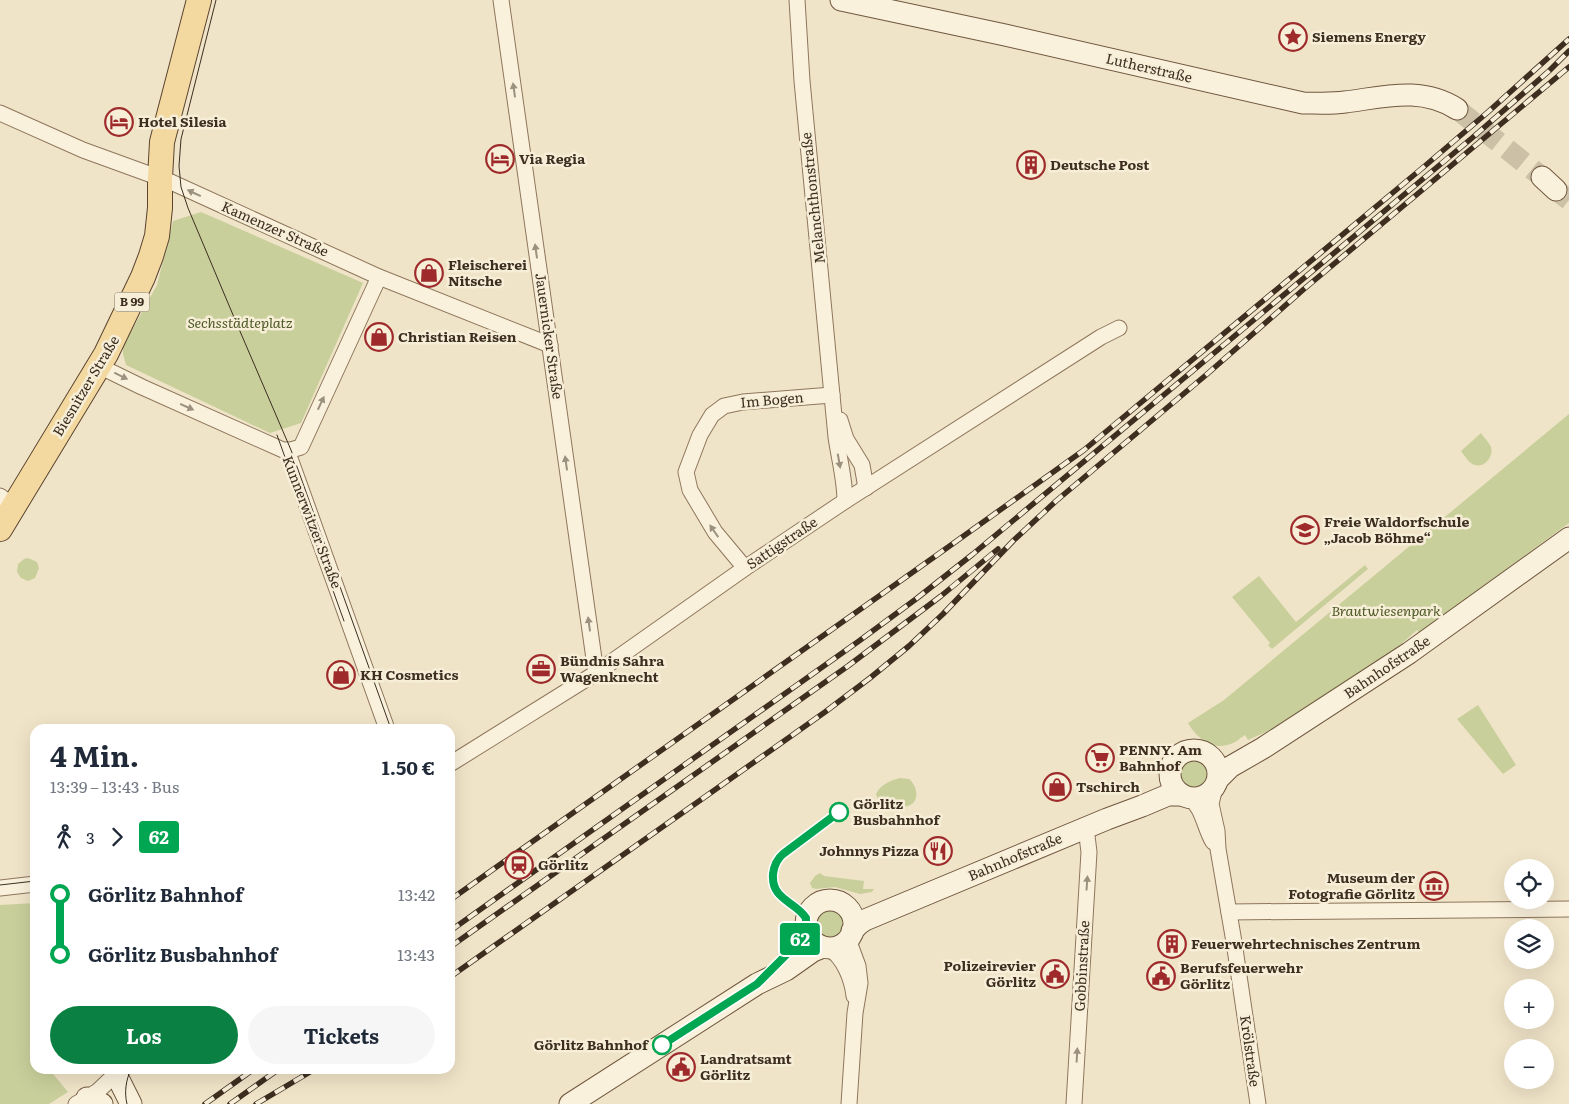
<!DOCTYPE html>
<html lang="de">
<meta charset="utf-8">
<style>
:root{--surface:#fff;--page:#f6f6f7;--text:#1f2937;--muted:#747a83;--accent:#0b8043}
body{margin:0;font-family:Literata,serif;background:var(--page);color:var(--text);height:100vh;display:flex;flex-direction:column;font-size:19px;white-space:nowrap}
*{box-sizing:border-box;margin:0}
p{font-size:16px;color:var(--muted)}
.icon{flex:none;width:28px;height:28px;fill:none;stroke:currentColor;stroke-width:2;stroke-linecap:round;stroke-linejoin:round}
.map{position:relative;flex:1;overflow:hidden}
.details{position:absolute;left:30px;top:724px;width:425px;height:350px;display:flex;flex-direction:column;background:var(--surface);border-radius:15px;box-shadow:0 5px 20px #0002}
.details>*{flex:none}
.badge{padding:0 10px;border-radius:4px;font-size:18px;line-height:32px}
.tools{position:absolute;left:1504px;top:859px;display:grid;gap:10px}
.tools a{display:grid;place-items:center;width:50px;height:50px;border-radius:50%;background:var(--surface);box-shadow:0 5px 20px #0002;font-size:25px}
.map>.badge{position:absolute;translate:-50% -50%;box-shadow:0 0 0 2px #fff}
.legs{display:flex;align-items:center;gap:8px;height:55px;padding:0 20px;font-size:16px}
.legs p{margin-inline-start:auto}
.headline{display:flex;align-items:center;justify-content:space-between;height:85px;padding:0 20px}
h1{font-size:28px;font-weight:700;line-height:38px}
.button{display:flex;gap:10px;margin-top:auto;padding:10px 20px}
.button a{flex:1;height:58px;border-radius:30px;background:var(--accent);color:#fff;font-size:20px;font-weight:700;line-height:58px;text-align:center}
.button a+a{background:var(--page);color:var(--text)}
ul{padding:0 20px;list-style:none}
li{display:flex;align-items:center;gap:18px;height:60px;font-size:19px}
li i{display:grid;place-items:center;width:8px;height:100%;margin:0 6px;background:currentColor}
li i::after{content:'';width:12px;height:12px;margin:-6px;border:4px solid;border-radius:50%;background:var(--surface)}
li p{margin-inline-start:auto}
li:first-child i{background:linear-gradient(#0000 50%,currentColor 0)}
li:last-child i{background:linear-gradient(currentColor 50%,#0000 0)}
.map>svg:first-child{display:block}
</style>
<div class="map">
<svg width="1569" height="1104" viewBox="0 0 1569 1104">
<rect width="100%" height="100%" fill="#f0e4c8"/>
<!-- green -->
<g fill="#c9cf9b">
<path d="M201 212 363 283 301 423 270 433 126 365 123 354V346L157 285 173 221Z"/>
<path d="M1569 414V523L1419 633 1417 630 1399 646 1401 649 1388 654 1275 728 1248 740 1245 735C1239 739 1234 744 1227 745 1211 750 1195 736 1188 723L1224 700Z"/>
<path d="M1481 433C1484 438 1489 442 1491 447 1494 456 1485 468 1475 465 1469 464 1465 456 1461 451Z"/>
<path d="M28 558 37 562 39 568 35 578 28 581 21 578 17 572 18 564 24 559Z"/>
<path d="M1365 565 1368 569 1272 649 1268 645 1270 643 1232 597 1259 576 1296 622Z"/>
<path d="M1478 705 1516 765 1503 774 1457 719Z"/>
<circle cx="1195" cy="774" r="15"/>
<path d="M900 778 909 779C917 785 921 802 908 806 900 809 886 806 879 803L876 794C880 785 891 780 900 778Z"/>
<path d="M820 873 824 876 864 881 863 889H874L872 892 860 894 835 887 816 889 812 888 810 883 815 876Z"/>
<path d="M35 903V1069H49L68 1092 49 1104H0V905Z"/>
<circle cx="830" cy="924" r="15"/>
</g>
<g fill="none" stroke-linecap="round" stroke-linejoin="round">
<!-- secondary-tunnel -->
<g stroke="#ccc0a6" stroke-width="21" stroke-dasharray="21 11" stroke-linecap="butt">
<path d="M1457 109 1542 177"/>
<path d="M1556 190 1569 200"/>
</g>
<defs>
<g id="street">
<path d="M501 0 596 673"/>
<path d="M797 0 802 81 836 437C839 458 845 480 845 501"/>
<path d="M0 113 83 150 171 182 379 277 550 345"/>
<path d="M99 366 142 387 283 450H291L301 447 379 277"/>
<path d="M840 420 846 439 862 465 866 488"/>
<path d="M287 450 387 729"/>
<path d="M0 496 13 506"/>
<path d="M745 568 715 532 690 490 686 472 700 435 712 415 724 406 743 402 832 395"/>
<path d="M450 764 596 673 745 568 845 501 1101 337 1119 328"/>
<path d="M1215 787 1211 804 1217 831 1218 849 1234 942 1258 1104"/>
<path d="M1189 798C1203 807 1204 827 1213 842"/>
<path d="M0 888 35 884"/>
<path d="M1229 912 1569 909"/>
<path d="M829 948C844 959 852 978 854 996"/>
<path d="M76 1104 98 1091 121 1069"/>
<path d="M849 1104 855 1013 860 983 858 966 851 947 849 937"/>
<path d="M1074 1104 1089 852 1087 836 1084 828"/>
</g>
<g id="secondary">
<path d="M841 0 1005 35 1303 103C1317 103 1331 104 1345 102 1385 97 1421 86 1457 109"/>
<path d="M1542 177 1556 190"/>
<circle cx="1194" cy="774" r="24"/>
<path d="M1218 779 1230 767 1263 748 1409 653 1569 538"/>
<circle cx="830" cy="924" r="24"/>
<path d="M852 931 859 924 865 920 1107 819 1142 806 1168 795H1182"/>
<path d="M116 1074 131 1104"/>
<path d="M87 1098 102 1104"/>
<path d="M570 1104 757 984 786 970 813 951 823 947"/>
</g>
<path id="primary" d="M0 529 106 354 143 277 151 256 157 236 160 208V178L162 142 199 0"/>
</defs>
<!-- street casing -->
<use href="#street" stroke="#8d765c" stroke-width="17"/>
<!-- secondary casing -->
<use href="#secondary" stroke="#6f573f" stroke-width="23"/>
<!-- primary casing -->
<use href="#primary" stroke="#5b4430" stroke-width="26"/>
<!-- street -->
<use href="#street" stroke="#faf1dc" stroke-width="15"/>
<!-- secondary -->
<use href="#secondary" stroke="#faf1dc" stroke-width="21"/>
<!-- primary -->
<use href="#primary" stroke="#f3d9a0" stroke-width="24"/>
<!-- tram -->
<g stroke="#3d2e20" stroke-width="1">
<path d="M216 0 181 139 179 166 181 187 188 208 236 322 291 450 391 729"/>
<path d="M277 435 344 621"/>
<path d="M0 885 35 881"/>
<path d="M127 1104C124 1092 126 1080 131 1069"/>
</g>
<defs>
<g id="rail">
<path d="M450 900 937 555 1084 450 1426 165 1488 112 1569 39"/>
<path d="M450 931 859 641 916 599 973 554 1472 138 1549 71 1569 51"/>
<path d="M450 947 848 666 941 596 998 549"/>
<path d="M450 977 825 712 870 678 909 646 943 614 1014 540 1056 501 1206 375 1304 289 1569 67"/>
<path d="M205 1104 254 1069"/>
<path d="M230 1104 279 1069"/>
<path d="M256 1104 315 1069"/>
</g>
</defs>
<!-- rail casing -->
<use href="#rail" stroke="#3d2e20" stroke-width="5.5"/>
<!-- rail -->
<use href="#rail" stroke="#f7eed8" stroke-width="4" stroke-dasharray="11" stroke-linecap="butt"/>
</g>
<!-- one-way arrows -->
<defs><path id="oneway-solid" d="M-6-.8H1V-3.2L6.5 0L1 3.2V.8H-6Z" transform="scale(1.25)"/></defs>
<g fill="#9c907e">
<use href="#oneway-solid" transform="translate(514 90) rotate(-98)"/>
<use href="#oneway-solid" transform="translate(194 193) rotate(-155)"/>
<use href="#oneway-solid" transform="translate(536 251) rotate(-98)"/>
<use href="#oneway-solid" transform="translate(121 376) rotate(26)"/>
<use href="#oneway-solid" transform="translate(321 403) rotate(-65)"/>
<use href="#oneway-solid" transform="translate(187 407) rotate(24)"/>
<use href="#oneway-solid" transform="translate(839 461) rotate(80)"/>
<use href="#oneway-solid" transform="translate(566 463) rotate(-98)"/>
<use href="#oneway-solid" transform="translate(714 531) rotate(-125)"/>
<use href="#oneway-solid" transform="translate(589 624) rotate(-98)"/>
<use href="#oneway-solid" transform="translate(1087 883) rotate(-86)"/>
<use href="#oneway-solid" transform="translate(1077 1055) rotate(-87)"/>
</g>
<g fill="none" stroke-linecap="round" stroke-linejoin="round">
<defs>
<path id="line-1" d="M662 1045 757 984 794 947 806 928V918C795 901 771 900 773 874 774 866 777 859 783 854L839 812"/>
</defs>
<!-- line-1 casing -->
<use href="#line-1" stroke="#fff" stroke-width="11"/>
<!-- line-1 -->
<use href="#line-1" stroke="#00a651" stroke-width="8"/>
</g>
<!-- icons -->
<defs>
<symbol id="sight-ring" viewBox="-11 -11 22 22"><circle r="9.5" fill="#f7eed8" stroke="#9e2a2b" stroke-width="1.5"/><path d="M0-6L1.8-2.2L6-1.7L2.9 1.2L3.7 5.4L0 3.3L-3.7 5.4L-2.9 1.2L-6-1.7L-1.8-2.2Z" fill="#9e2a2b"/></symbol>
<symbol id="hotel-ring" viewBox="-11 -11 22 22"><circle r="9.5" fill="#f7eed8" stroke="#9e2a2b" stroke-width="1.5"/><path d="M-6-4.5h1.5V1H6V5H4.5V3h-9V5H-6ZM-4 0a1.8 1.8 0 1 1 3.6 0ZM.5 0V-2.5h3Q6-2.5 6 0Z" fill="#9e2a2b"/></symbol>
<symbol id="building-ring" viewBox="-11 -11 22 22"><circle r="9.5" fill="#f7eed8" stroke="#9e2a2b" stroke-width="1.5"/><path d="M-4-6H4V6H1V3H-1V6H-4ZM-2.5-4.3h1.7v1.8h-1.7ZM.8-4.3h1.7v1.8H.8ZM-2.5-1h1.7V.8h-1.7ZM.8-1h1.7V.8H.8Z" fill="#9e2a2b"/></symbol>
<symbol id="shop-ring" viewBox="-11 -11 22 22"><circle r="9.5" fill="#f7eed8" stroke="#9e2a2b" stroke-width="1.5"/><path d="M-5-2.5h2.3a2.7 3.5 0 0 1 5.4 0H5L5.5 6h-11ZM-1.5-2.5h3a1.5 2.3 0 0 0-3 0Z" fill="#9e2a2b"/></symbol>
<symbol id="school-ring" viewBox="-11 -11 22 22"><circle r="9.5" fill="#f7eed8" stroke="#9e2a2b" stroke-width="1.5"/><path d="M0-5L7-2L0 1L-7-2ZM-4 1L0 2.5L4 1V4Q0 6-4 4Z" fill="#9e2a2b"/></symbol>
<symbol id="office-ring" viewBox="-11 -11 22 22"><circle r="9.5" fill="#f7eed8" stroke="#9e2a2b" stroke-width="1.5"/><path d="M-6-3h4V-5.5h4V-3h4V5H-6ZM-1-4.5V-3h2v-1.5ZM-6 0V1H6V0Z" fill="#9e2a2b"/></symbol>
<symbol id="supermarket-ring" viewBox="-11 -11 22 22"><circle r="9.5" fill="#f7eed8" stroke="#9e2a2b" stroke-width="1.5"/><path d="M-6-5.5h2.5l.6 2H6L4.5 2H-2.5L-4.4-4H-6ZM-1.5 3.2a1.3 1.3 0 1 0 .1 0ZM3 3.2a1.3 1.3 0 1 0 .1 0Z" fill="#9e2a2b"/></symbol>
<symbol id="restaurant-ring" viewBox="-11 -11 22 22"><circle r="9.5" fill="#f7eed8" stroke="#9e2a2b" stroke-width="1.5"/><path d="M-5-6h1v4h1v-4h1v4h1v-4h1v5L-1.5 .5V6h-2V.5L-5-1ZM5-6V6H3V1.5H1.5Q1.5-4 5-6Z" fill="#9e2a2b"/></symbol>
<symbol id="station-ring" viewBox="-11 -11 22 22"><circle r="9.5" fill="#f7eed8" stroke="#9e2a2b" stroke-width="1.5"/><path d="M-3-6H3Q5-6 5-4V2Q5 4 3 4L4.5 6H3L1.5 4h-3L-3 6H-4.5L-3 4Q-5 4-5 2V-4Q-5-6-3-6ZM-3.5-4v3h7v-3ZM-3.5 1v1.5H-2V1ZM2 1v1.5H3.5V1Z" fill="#9e2a2b"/></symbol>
<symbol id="museum-ring" viewBox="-11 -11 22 22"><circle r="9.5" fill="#f7eed8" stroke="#9e2a2b" stroke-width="1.5"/><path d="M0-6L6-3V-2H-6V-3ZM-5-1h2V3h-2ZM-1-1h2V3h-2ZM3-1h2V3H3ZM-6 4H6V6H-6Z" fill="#9e2a2b"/></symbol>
<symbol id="civic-ring" viewBox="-11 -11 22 22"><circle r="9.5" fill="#f7eed8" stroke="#9e2a2b" stroke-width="1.5"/><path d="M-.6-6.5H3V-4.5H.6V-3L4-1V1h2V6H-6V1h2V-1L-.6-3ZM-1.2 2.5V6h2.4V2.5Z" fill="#9e2a2b"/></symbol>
</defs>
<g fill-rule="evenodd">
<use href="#sight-ring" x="1277" y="21" width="32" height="32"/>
<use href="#hotel-ring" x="103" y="106" width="32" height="32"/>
<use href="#hotel-ring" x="484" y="143" width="32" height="32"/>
<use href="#building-ring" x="1015" y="149" width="32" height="32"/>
<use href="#shop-ring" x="413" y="257" width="32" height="32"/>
<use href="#shop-ring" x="363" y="321" width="32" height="32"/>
<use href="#school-ring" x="1289" y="514" width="32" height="32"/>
<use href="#office-ring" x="525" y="653" width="32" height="32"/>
<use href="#shop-ring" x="325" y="659" width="32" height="32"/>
<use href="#supermarket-ring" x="1084" y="742" width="32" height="32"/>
<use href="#shop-ring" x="1041" y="771" width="32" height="32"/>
<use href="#restaurant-ring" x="922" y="835" width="32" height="32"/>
<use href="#station-ring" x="503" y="849" width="32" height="32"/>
<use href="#museum-ring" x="1418" y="870" width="32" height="32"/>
<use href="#building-ring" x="1156" y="928" width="32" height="32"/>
<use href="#civic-ring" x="1039" y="958" width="32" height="32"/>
<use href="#civic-ring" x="1145" y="960" width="32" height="32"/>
<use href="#civic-ring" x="665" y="1051" width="32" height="32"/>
</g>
<!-- markers -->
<g fill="#fff" stroke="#00a651" stroke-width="2.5">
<circle cx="839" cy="812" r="9"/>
<circle cx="662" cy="1045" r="9"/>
</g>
<g text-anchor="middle" stroke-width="5" stroke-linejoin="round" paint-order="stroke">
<!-- shield labels -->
<rect fill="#f7eed8" stroke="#756857" stroke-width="1" x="114.5" y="292.5" width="35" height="19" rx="4"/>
<g font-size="12" font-weight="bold" fill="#3d2e20">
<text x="132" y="306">B 99</text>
</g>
<!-- poi labels -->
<g font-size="14" font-weight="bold" fill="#3d2e20" stroke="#f7eed8" text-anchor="start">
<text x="1312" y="42">Siemens Energy</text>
<text x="138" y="127">Hotel Silesia</text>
<text x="519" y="164">Via Regia</text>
<text x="1050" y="170">Deutsche Post</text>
<text x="448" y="270">Fleischerei<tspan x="448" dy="16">Nitsche</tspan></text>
<text x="398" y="342">Christian Reisen</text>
<text x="1324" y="527">Freie Waldorfschule<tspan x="1324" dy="16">„Jacob Böhme“</tspan></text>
<text x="560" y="666">Bündnis Sahra<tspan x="560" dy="16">Wagenknecht</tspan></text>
<text x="360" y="680">KH Cosmetics</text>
<text x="1119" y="755">PENNY. Am<tspan x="1119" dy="16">Bahnhof</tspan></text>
<text x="1076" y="792">Tschirch</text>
<text x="919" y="856" text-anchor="end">Johnnys Pizza</text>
<text x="538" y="870">Görlitz</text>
<text x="1415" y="883" text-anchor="end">Museum der<tspan x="1415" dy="16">Fotografie Görlitz</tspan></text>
<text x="1191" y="949">Feuerwehrtechnisches Zentrum</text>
<text x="1036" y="971" text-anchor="end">Polizeirevier<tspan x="1036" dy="16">Görlitz</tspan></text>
<text x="1180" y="973">Berufsfeuerwehr<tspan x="1180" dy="16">Görlitz</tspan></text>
<text x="700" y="1064">Landratsamt<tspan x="700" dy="16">Görlitz</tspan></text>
</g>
<!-- street labels -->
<g font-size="14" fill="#3d2e20" stroke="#f7eed8">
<text transform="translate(1149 68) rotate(13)" y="5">Lutherstraße</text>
<text transform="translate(813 198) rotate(-96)" y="5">Melanchthonstraße</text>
<text transform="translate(275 229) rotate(24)" y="5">Kamenzer Straße</text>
<text transform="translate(549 336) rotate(82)" y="5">Jauernicker Straße</text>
<text transform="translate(86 386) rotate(-59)" y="5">Biesnitzer Straße</text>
<text transform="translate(772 400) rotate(-5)" y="5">Im Bogen</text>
<text transform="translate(312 522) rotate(69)" y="5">Kunnerwitzer Straße</text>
<text transform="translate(782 543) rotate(-34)" y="5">Sattigstraße</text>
<text transform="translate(1387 667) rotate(-34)" y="5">Bahnhofstraße</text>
<text transform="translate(1015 857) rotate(-23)" y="5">Bahnhofstraße</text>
<text transform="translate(1082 966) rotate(-87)" y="5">Gobbinstraße</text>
<text transform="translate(1250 1051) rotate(82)" y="5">Krölstraße</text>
</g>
<!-- park labels -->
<g font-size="14" font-style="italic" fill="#4d5a26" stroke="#f7eed8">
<text x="240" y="328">Sechsstädteplatz</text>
<text x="1386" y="616">Brautwiesenpark</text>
</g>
<!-- stop labels -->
<g font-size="14" font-weight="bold" fill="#3d2e20" stroke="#f7eed8" text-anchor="start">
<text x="853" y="809">Görlitz<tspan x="853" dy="16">Busbahnhof</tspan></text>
<text x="648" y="1050" text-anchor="end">Görlitz Bahnhof</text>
</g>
</g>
</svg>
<div class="tools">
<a><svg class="icon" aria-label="locate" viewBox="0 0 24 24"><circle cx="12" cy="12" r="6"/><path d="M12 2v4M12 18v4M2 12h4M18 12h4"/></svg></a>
<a><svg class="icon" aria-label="layers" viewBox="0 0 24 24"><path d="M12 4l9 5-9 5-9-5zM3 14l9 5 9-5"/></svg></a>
<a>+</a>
<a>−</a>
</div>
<b class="badge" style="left:800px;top:939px;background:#00a651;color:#fff">62</b>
<section class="details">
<div class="headline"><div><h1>4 Min.</h1><p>13:39 – 13:43 · Bus</p></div><b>1.50 €</b></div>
<div class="legs"><svg class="icon" aria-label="walk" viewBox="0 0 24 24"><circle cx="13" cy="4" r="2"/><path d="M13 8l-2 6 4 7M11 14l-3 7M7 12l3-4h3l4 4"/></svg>3<svg class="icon" aria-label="forward" viewBox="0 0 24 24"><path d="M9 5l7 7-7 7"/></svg><b class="badge" style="background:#00a651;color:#fff">62</b></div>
<ul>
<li><i style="color:#00a651"></i><b>Görlitz Bahnhof</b><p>13:42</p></li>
<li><i style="color:#00a651"></i><b>Görlitz Busbahnhof</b><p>13:43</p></li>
</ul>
<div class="button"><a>Los</a><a>Tickets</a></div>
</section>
</div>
